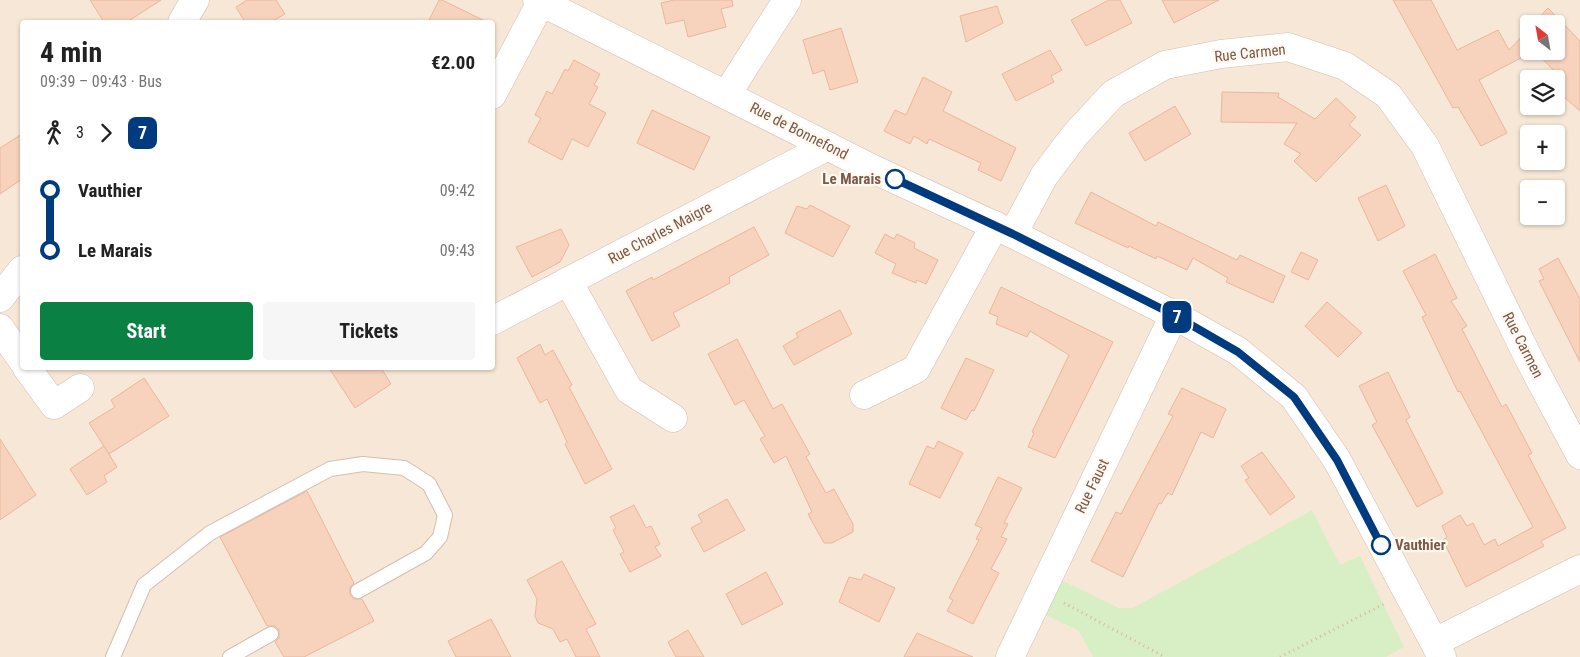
<!DOCTYPE html>
<meta charset="utf-8">
<style>
:root{--surface:#fff;--page:#f6f6f6;--text:#222;--muted:#767676;--accent:#0b8043}
body{margin:0;font-family:"Roboto Condensed",sans-serif;background:var(--page);color:var(--text);height:100vh;display:flex;flex-direction:column;font-size:19px;white-space:nowrap}
*{box-sizing:border-box;margin:0}
p{font-size:16px;color:var(--muted)}
.icon{flex:none;width:28px;height:28px;fill:none;stroke:currentColor;stroke-width:2;stroke-linecap:round;stroke-linejoin:round}
.map{position:relative;flex:1;overflow:hidden}
.side{position:absolute;left:20px;top:20px;width:475px;height:350px;display:flex;flex-direction:column;background:var(--surface);border-radius:5px;box-shadow:0 1px 4px #0004}
.side>*{flex:none}
.badge{padding:0 10px;border-radius:8px;font-size:18px;line-height:32px}
.needle{width:32px;rotate:329deg}
.buttons{position:absolute;left:1520px;top:15px;display:grid;gap:10px}
.buttons a{display:grid;place-items:center;width:45px;height:45px;border-radius:5px;background:var(--surface);box-shadow:0 1px 4px #0004;font-size:25px}
.map>.badge{position:absolute;translate:-50% -50%;box-shadow:0 0 0 2px #fff}
.legs{display:flex;align-items:center;gap:8px;height:55px;padding:0 20px;font-size:16px}
.legs p{margin-inline-start:auto}
.overview{display:flex;align-items:center;justify-content:space-between;height:85px;padding:0 20px}
h1{font-size:28px;font-weight:700;line-height:38px}
.button{display:flex;gap:10px;margin-top:auto;padding:10px 20px}
.button a{flex:1;height:58px;border-radius:5px;background:var(--accent);color:#fff;font-size:20px;font-weight:700;line-height:58px;text-align:center}
.button a+a{background:var(--page);color:var(--text)}
ul{padding:0 20px;list-style:none}
li{display:flex;align-items:center;gap:18px;height:60px;font-size:19px}
li i{display:grid;place-items:center;width:8px;height:100%;margin:0 6px;background:currentColor}
li i::after{content:'';width:12px;height:12px;margin:-6px;border:4px solid;border-radius:50%;background:var(--surface)}
li p{margin-inline-start:auto}
li:first-child i{background:linear-gradient(#0000 50%,currentColor 0)}
li:last-child i{background:linear-gradient(currentColor 50%,#0000 0)}
.map>svg:first-child{display:block}
</style>
<div class="map">
<svg width="1580" height="657" viewBox="0 0 1580 657">
<rect width="100%" height="100%" fill="#fff5e9"/>
<!-- residential -->
<path fill="#f7e7d6" fill-rule="evenodd" d="M0 0H1580V657H0ZM22 22H492V368H22ZM1529 24H1556V51H1529ZM1529 79H1556V106H1529ZM1529 134H1556V161H1529ZM1529 189H1556V216H1529Z"/>
<!-- green -->
<path fill="#d8efc5" d="M1312 510 1340 565 1360 556 1404 647 1386 657H1093L1079 631 1046 615 1061 580 1119 608H1133Z"/>
<!-- building -->
<g fill="#f7d2bd" stroke="#ecb69b">
<path d="M90 0H161L127 22H104Z"/>
<path d="M247 0H276L285 14 271 22H245L236 7Z"/>
<path d="M439 0H442L487 22H428Z"/>
<path d="M674 0H732L733 6 721 9 726 27 688 37 684 20 666 24 661 3Z"/>
<path d="M1109 0H1120L1132 23 1086 46 1071 20Z"/>
<path d="M1162 0H1219L1174 23Z"/>
<path d="M1393 0H1431L1457 50 1498 30 1509 50 1529 29V51H1534L1479 80 1507 133 1481 146 1458 107 1453 108Z"/>
<path d="M997 6 1003 23 966 42 960 16Z"/>
<path d="M1548 8 1580 41V111L1556 90V73L1535 51H1556V24H1533Z"/>
<path d="M841 28 858 82 830 90 824 70 813 74 803 40Z"/>
<path d="M1050 50 1062 70 1051 76 1054 82 1016 101 1002 74Z"/>
<path d="M574 60 600 74 594 85 598 87 589 104 606 113 588 147 572 139 562 160 528 142 541 118 535 115 547 91 552 94 565 69 568 71Z"/>
<path d="M923 77 952 92 943 111 1016 148 1001 181 978 170 981 163 929 139 927 144 914 136 910 144 884 131 895 110 906 115Z"/>
<path d="M1222 92 1279 93 1278 97 1315 119 1336 98 1356 117 1349 125 1361 135 1316 182 1294 161 1301 154 1284 144 1297 123 1221 122Z"/>
<path d="M1175 106 1191 134 1145 161 1129 133Z"/>
<path d="M652 110 710 137 694 170 637 143Z"/>
<path d="M22 134V179L0 194V148Z"/>
<path d="M1386 185 1405 226 1378 241 1358 198Z"/>
<path d="M1091 192 1156 226 1158 222 1237 260 1240 255 1285 276 1273 303 1226 282 1228 278 1193 258 1187 270 1157 256 1156 259 1129 246 1128 248 1075 223Z"/>
<path d="M810 205 850 226 833 257 785 233 797 206 807 209Z"/>
<path d="M754 227 769 255 729 277 730 283 673 313 680 326 652 341 626 291 652 277 653 280Z"/>
<path d="M561 229 569 245 560 262 532 277 516 247Z"/>
<path d="M885 234 894 239 897 234 915 243 914 248 938 260 926 284 917 280 916 283 892 273 896 264 875 253Z"/>
<path d="M1301 252 1318 260 1308 280 1291 272Z"/>
<path d="M1435 254 1457 298 1451 301 1467 326 1462 329 1502 407 1506 404 1532 453 1528 455 1566 528 1541 541 1544 546 1466 587 1443 540 1447 537 1442 526 1460 515 1467 526 1473 523 1484 545 1495 539 1498 546 1533 527 1460 391 1458 392 1422 317 1426 315 1403 271Z"/>
<path d="M1558 258 1580 299V362L1539 281 1544 279 1539 269Z"/>
<path d="M1001 287 1113 342 1055 458 1028 447 1034 433 1032 432 1069 355 1030 331 1027 337 996 324 998 317 989 313Z"/>
<path d="M1327 302 1362 333 1338 357 1305 326Z"/>
<path d="M840 310 852 334 794 365 783 346 798 337 796 333Z"/>
<path d="M737 339 773 409 782 404 810 454 806 457 826 493 834 489 853 524V532L832 543H824L808 514 812 512 786 456 774 463 760 439 765 436 744 400 735 405 708 354Z"/>
<path d="M540 344 545 355 553 350 572 385 569 387 612 469 585 484 565 444 567 442 547 399 540 403 517 358Z"/>
<path d="M966 358 994 370 974 411 972 410 966 420 941 408Z"/>
<path d="M329 368H381L391 384 355 408Z"/>
<path d="M1388 372 1410 417 1406 420 1443 493 1417 507 1372 425 1377 422 1359 386Z"/>
<path d="M144 378 169 416 109 454 89 423 115 407 111 400Z"/>
<path d="M1182 388 1226 409 1213 438 1201 432 1172 495 1168 493 1161 504 1159 503 1123 577 1091 561 1116 512 1121 514 1173 416 1168 414Z"/>
<path d="M0 439 36 495 0 520Z"/>
<path d="M938 441 963 453 940 498 909 484 927 446 934 449Z"/>
<path d="M104 446 117 467 104 476 107 482 87 495 70 469Z"/>
<path d="M1262 452 1295 497 1270 515 1245 480 1249 478 1241 466Z"/>
<path d="M998 477 1022 488 1004 523 1008 524 1001 537 1007 539 991 569 999 573 973 624 947 611 953 600 949 598 979 540 976 539 982 528 975 525Z"/>
<path d="M307 491 354 583 350 587V595L354 599H362L374 621 304 657H284L275 642 279 638V630L275 626H267L220 537Z"/>
<path d="M727 499 745 530 704 552 691 528 702 522 698 515Z"/>
<path d="M634 505 646 528 651 526 660 544 655 547 661 556 630 572 620 554 624 552 613 530 616 528 610 517Z"/>
<path d="M562 561 596 624 586 629 600 657H576L567 639 560 642 553 629 538 623 535 616 537 599 527 580Z"/>
<path d="M766 572 783 604 742 625 726 594Z"/>
<path d="M864 574 895 588 879 622 839 602 849 577 861 580Z"/>
<path d="M491 619 511 657H456L448 641Z"/>
<path d="M688 630 704 657H676L668 642Z"/>
<path d="M917 633 973 657H904Z"/>
</g>
<g fill="none" stroke-linecap="round" stroke-linejoin="round">
<defs>
<g id="service">
<path d="M113 657 144 585 210 533 330 469 363 464 404 468 429 484 445 515 440 537 426 553 358 591"/>
<path d="M230 657 271 634"/>
</g>
<g id="minor">
<path d="M537 0 875 170 1013 234 1174 315 1238 351 1294 397 1337 460 1442 657"/>
<path d="M182 22 195 0"/>
<path d="M727 94 787 0"/>
<path d="M492 95 541 2"/>
<path d="M1013 234 1044 176 1075 135 1113 94 1165 65 1221 54 1288 47 1345 66 1388 95 1425 146 1530 361 1580 455"/>
<path d="M568 281 629 390 673 418"/>
<path d="M0 298 22 270"/>
<path d="M492 321 828 146"/>
<path d="M0 328 22 360"/>
<path d="M27 368 54 405 80 388"/>
<path d="M864 395 916 369 995 225"/>
<path d="M1435 642 1580 569"/>
<path d="M1010 657 1174 315"/>
</g>
</defs>
<!-- service casing -->
<use href="#service" stroke="#d5beaf" stroke-width="16"/>
<!-- minor casing -->
<use href="#minor" stroke="#d5beaf" stroke-width="29"/>
<!-- path -->
<g stroke="#ddb49f" stroke-width="3" stroke-dasharray="1 4" stroke-linecap="butt">
<path d="M1064 603 1165 657"/>
<path d="M1280 657 1384 604"/>
</g>
<!-- service -->
<use href="#service" stroke="#fff" stroke-width="14"/>
<!-- minor -->
<use href="#minor" stroke="#fff" stroke-width="28"/>
</g>
<g fill="none" stroke-linecap="round" stroke-linejoin="round">
<defs>
<path id="line-1" d="M895 179 1013 234 1174 315 1238 352 1294 397 1337 460 1381 545"/>
</defs>
<!-- line-1 casing -->
<use href="#line-1" stroke="#fff" stroke-width="11"/>
<!-- line-1 -->
<use href="#line-1" stroke="#003b80" stroke-width="8"/>
</g>
<!-- markers -->
<g fill="#fff" stroke="#003b80" stroke-width="2.5">
<circle cx="895" cy="179" r="9"/>
<circle cx="1381" cy="545" r="9"/>
</g>
<g text-anchor="middle" stroke-width="4.5" stroke-linejoin="round" paint-order="stroke">
<!-- street labels -->
<g font-size="15" fill="#7d5948" stroke="#fff9f1">
<text transform="translate(1250 53) rotate(-6)" y="5">Rue Carmen</text>
<text transform="translate(799 131) rotate(27)" y="5">Rue de Bonnefond</text>
<text transform="translate(660 233) rotate(-28)" y="5">Rue Charles Maigre</text>
<text transform="translate(1523 345) rotate(63)" y="5">Rue Carmen</text>
<text transform="translate(1092 486) rotate(-64)" y="5">Rue Faust</text>
</g>
<!-- stop labels -->
<g font-size="15" font-weight="bold" fill="#7d5948" stroke="#fff9f1" text-anchor="end">
<text x="881" y="184">Le Marais</text>
<text x="1395" y="550" text-anchor="start">Vauthier</text>
</g>
</g>
</svg>
<div class="buttons">
<a><svg class="needle" viewBox="-14 -14 28 28"><path d="M0-13l5 13h-10z" fill="#e53935"/><path d="M0 13l5-13h-10z" fill="#767676"/></svg></a>
<a><svg class="icon" aria-label="layers" viewBox="0 0 24 24"><path d="M12 4l9 5-9 5-9-5zM3 14l9 5 9-5"/></svg></a>
<a>+</a>
<a>−</a>
</div>
<b class="badge" style="left:1177px;top:317px;background:#003b80;color:#fff">7</b>
<section class="side">
<div class="overview"><div><h1>4 min</h1><p>09:39 – 09:43 · Bus</p></div><b>€2.00</b></div>
<div class="legs"><svg class="icon" aria-label="walk" viewBox="0 0 24 24"><circle cx="13" cy="4" r="2"/><path d="M13 8l-2 6 4 7M11 14l-3 7M7 12l3-4h3l4 4"/></svg>3<svg class="icon" aria-label="forward" viewBox="0 0 24 24"><path d="M9 5l7 7-7 7"/></svg><b class="badge" style="background:#003b80;color:#fff">7</b></div>
<ul>
<li><i style="color:#003b80"></i><b>Vauthier</b><p>09:42</p></li>
<li><i style="color:#003b80"></i><b>Le Marais</b><p>09:43</p></li>
</ul>
<div class="button"><a>Start</a><a>Tickets</a></div>
</section>
</div>
